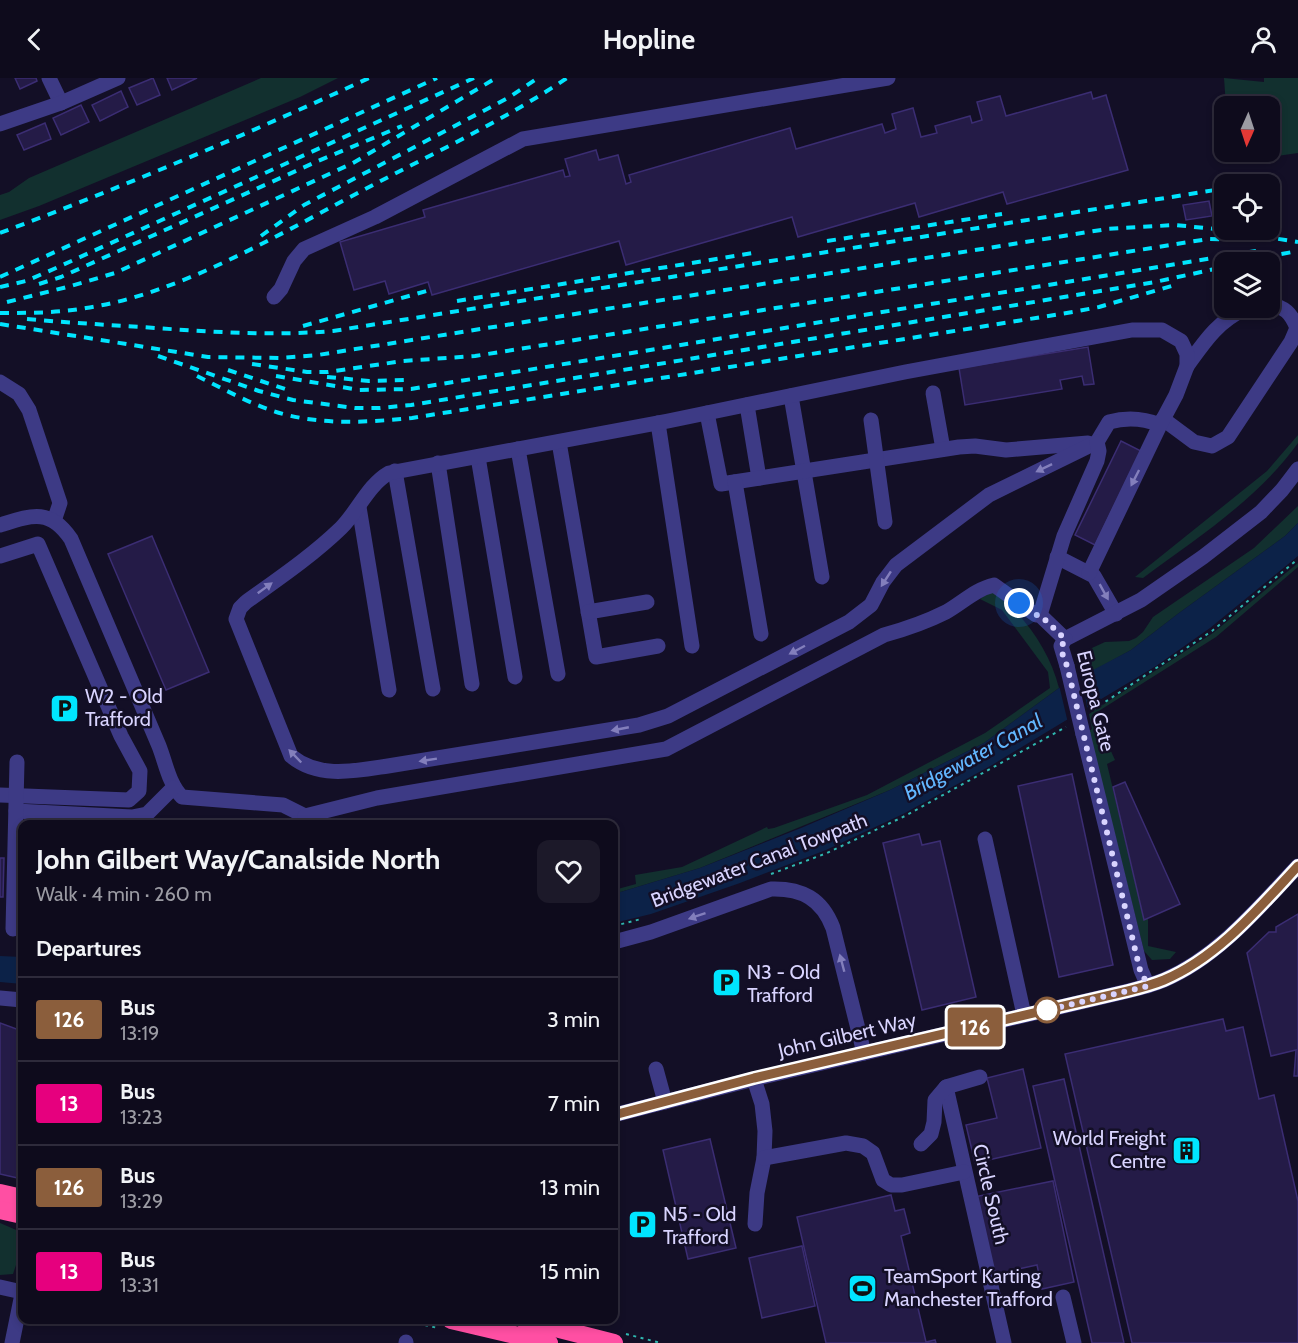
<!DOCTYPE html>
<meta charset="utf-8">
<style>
:root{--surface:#0e0b1c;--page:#1c1929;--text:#f1f3f6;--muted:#9b9ba3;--line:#2e2b3b}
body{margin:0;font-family:Cabin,sans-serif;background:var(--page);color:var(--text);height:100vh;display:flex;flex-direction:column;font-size:22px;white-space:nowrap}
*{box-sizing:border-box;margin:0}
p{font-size:20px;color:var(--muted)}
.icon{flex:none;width:33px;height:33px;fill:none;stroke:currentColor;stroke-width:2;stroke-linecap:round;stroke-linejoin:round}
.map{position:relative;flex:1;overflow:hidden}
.details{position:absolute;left:18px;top:742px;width:600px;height:504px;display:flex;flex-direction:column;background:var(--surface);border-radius:12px;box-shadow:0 3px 9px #0003,0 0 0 2px var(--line)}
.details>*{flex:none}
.badge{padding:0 12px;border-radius:4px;font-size:21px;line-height:39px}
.needle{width:39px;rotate:183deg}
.buttons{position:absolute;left:1214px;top:18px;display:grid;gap:12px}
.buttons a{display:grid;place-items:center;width:66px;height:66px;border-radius:12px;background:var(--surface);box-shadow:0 3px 9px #0003,0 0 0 2px var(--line);font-size:30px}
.you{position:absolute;width:30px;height:30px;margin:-15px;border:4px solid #fff;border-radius:50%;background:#1a73e8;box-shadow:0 0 0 9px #1a73e833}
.map>.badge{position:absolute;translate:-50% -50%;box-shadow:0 0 0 3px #fff}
h2{padding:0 18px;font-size:22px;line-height:54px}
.round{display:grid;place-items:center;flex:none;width:63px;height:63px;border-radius:12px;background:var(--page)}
.overview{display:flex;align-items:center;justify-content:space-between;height:102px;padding:0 18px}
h1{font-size:28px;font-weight:700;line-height:45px}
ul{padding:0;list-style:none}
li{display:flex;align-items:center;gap:18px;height:84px;padding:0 18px;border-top:2px solid var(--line)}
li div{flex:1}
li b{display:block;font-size:22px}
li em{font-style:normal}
li .badge{min-width:66px;font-weight:700;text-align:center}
header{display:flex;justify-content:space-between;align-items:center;height:78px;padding:0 18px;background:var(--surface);font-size:27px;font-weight:700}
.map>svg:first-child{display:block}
</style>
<header><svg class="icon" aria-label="back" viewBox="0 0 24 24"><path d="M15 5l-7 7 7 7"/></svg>Hopline<svg class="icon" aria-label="person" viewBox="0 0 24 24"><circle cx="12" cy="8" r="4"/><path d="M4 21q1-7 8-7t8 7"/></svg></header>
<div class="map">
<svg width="1298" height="1265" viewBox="0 0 1298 1265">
<rect width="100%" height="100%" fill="#130f26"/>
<!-- green -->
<g fill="#12302f">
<path d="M261 0H338L300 19 39 128 0 142V117L9 114 29 100Z"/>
<path d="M1224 0 1264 4V0H1298V75L1229 85 1228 74H1269V28H1226Z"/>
<path d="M1298 357V365C1258 421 1197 460 1143 500L1135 499 1267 393Z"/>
<path d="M1298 428V445L1285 458 1179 535 1131 572 1082 599 1079 584 1081 575 1105 564 1129 563 1136 560 1143 554 1153 539 1254 470Z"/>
<path d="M1298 485V489L1216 559 1094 636 1115 682 1107 686 1144 842 1148 840V868L1176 874 1170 881 1152 882 1144 873 1089 653 1092 651 1089 636 1213 555Z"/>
<path d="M991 513C1023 534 1050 573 1059 610L984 665 890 712 700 790 614 816V812L636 806 635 797 682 789 767 749 768 751 774 750 867 717 985 655 1050 610 1048 594 1002 532 980 521Z"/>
<path d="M0 1145 21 1154 22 1157 20 1175 13 1196 0 1197Z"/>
</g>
<!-- water -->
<g fill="#0c2248">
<path d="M1298 445V478L1210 550 1156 588 992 687 903 736 826 772 740 805 651 836 614 845V816L700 790 801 750 890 712 984 665 1059 610 1131 572 1179 535 1285 458Z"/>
<path d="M0 878 22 879V906L0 904Z"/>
</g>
<!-- pier -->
<path fill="#130f26" d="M1081 596 1088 634 1068 645 1059 607Z"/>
<!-- building -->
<g fill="#241b47" stroke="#3b2d73" stroke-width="1.5">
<path d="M15 0H36L37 3 20 11Z"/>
<path d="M153 0 160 17 137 27 129 10Z"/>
<path d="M167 0H197L172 12Z"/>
<path d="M121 13 128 29 100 43 92 27Z"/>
<path d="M1091 14 1093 21 1106 17 1128 92 1007 126 1003 114 919 139 915 125 798 159 792 139 626 187 619 163 432 217 428 204 389 216 385 203 354 212 340 164 425 139 423 132 563 92 565 99 570 98 565 81 596 72 599 82 618 77 626 106 631 104 629 97 790 50 796 71 882 46 885 55 896 51 892 36 913 30 921 59 937 55 935 48 970 38 972 45 982 42 977 24 1000 18 1006 38Z"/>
<path d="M81 27 89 44 61 57 53 40Z"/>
<path d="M45 45 51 61 24 72 17 57Z"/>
<path d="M1209 123 1212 138 1186 142 1183 127Z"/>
<path d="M1088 269 1094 306 1084 307 1082 298 1060 302 1062 311 965 327 959 290Z"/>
<path d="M1121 363 1141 373 1095 467 1075 457Z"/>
<path d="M152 458 209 594 166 612 108 476Z"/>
<path d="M1072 696 1113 887 1059 899 1018 708Z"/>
<path d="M1125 704 1180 826 1144 842 1113 709Z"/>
<path d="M919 756 922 767 940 763 976 919 922 932 883 765Z"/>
<path d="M0 780H4L3 819H0Z"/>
<path d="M1298 836V998H1294L1296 972 1271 978 1247 875 1269 854H1276V849Z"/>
<path d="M1223 941 1226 953 1243 949 1259 1021 1274 1017 1298 1123V1265H1132L1065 976Z"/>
<path d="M0 945 22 953V1101L0 1096Z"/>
<path d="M1023 991 1041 1070 975 1085 966 1047 997 1040 987 1000Z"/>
<path d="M1064 1001 1105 1182 1124 1265H1092L1033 1008Z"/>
<path d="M710 1061 736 1170 688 1181 663 1072Z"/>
<path d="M1053 1103 1074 1204 1042 1211 1037 1187 991 1197 974 1119Z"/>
<path d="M891 1117 895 1133 904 1131 910 1155 901 1158 926 1264 935 1262 936 1265H826L797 1139Z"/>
<path d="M802 1168 815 1228 762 1240 749 1180Z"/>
</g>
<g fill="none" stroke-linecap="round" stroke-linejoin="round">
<!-- path -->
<g stroke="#2fb8b0" stroke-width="2" stroke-dasharray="3 4.5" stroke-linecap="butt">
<path d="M1093 632 1212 553 1298 481"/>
<path d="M771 796 827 775 905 738 1066 649"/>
<path d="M614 848 641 841"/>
<path d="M18 1197 22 1176"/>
<path d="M403 1242 438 1250"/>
<path d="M626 1256 661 1265"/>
</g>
<!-- minor -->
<g stroke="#3d3a85" stroke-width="15">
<path d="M49 0 61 25"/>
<path d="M0 46 61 25 118 0"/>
<path d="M274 219 281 211 294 183 304 171 375 139 523 61 888 0"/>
<path d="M1187 288C1205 263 1217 244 1246 230"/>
<path d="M0 304 19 316 29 332 60 425 54 443"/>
<path d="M933 315 943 371"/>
<path d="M791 318 822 499"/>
<path d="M747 327 759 400"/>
<path d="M707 335 721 406 959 369 975 368 1006 372 1088 365"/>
<path d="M1163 341 1194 364 1212 368 1228 359 1291 264 1297 250C1291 235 1285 229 1269 226"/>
<path d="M871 342 885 444"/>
<path d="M658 345 692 568"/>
<path d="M559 364 596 579 658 568"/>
<path d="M518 371 558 596"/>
<path d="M478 379 515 599"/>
<path d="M438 385 472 606"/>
<path d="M395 393 433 611"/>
<path d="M735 404 761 556"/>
<path d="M359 429 389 612"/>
<path d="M0 447C32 437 50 430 71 461L159 668C166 686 169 706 182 719L283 727 305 738 314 747"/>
<path d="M0 478 38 466 121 658 140 693 139 713 129 722 0 717"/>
<path d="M1057 479 1094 498 1116 536"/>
<path d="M1089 495 1160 347 1176 317 1187 288V276L1181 263 1162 252H1132L905 294 668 343 389 395C368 407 358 433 341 450 312 478 278 501 246 524L240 530 236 541 291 678C319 701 355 693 388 688L639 647 668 638 849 544 871 527 883 504 896 487 989 417 1097 364 1109 344C1127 339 1143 340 1160 347"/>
<path d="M588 534 647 524"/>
<path d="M1040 537 1064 458 1097 383 1099 373 1097 364"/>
<path d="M1067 588 1061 568 1065 561 1141 522 1203 479 1261 434 1282 412 1298 391"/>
<path d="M1083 656 1141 892 1148 908"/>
<path d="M16 733 132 739 147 736 173 710"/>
<path d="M305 738 377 720 666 671 884 557C906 551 926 544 946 534 962 525 976 511 994 507L1036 537H1040L1065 561"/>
<path d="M985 761 1024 937"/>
<path d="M13 851 17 684"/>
<path d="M614 864 651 854 771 811C802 810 822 821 833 850L864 975"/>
<path d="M0 920 22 922"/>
<path d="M656 991 665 1024"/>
<path d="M754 1001 762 1026 765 1053 764 1080 757 1115 755 1146"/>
<path d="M946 1009 1004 1265"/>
<path d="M614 1037 754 1001 1128 913C1140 910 1152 907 1164 902 1218 879 1258 830 1298 788"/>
<path d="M921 1066 931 1056 934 1044 935 1022 946 1009 980 999"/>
<path d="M764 1080 846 1065 863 1068 873 1075 883 1102 891 1107H902L964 1094"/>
<path d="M0 1209 22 1214"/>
<path d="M1063 1219 1074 1265"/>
<path d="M12 1265 22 1216"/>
<path d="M406 1265V1264"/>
</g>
<!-- highway -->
<g stroke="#ff4fa3" stroke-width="18">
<path d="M0 1115 22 1120"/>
<path d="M0 1132 22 1137"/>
<path d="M451 1242 549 1265"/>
<path d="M524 1242 614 1265"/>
</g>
<!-- rail -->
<g stroke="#00e5ff" stroke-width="4" stroke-dasharray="9 8" stroke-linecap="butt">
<path d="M0 155C125 108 248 56 369 0"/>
<path d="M261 158 304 127 508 20 538 0"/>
<path d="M827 163 1002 136"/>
<path d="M1248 182 1298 173"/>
<path d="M0 199 437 0"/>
<path d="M39 206 61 199 318 83 402 48"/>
<path d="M0 209 26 203 56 190 474 0"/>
<path d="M457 223 753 175"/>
<path d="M7 224 71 208 115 195 178 166 353 85 496 0"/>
<path d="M0 235C29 235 58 235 86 230 182 216 286 152 373 107 438 73 506 41 567 0"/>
<path d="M27 241C70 245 112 247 155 250 214 254 273 258 333 253L1215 112"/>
<path d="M0 246 208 279 281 280 318 277 1107 151 1175 147 1215 151 1298 164"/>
<path d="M303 248 430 212"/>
<path d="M158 278 259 313 293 322 355 330H380L411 327 1155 204 1224 189"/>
<path d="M252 286 307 294H328L403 283 475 278 1208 161 1244 162"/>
<path d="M228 292 285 311"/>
<path d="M197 298C226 312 255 329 287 337 328 347 370 344 412 340L1073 234 1099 229 1175 207"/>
<path d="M276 298 359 312 411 311 1256 173"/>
<path d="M327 299 369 303 407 302"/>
</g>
<!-- minor-bridge -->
<path stroke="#3d3a85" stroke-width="15" d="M1067 588 1083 656"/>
</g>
<!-- one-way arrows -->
<defs><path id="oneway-solid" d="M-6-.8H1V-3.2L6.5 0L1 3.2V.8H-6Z" transform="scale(1.5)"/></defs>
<g fill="#837fbc">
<use href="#oneway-solid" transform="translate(1044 390) rotate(154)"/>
<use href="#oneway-solid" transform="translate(1135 400) rotate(117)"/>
<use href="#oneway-solid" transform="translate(886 501) rotate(123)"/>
<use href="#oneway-solid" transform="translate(265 510) rotate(-36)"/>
<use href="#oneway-solid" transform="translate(1104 514) rotate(61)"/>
<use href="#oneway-solid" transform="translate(797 572) rotate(152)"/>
<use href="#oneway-solid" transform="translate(620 651) rotate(169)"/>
<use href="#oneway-solid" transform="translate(295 678) rotate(-134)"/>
<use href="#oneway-solid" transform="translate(428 682) rotate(171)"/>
<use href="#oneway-solid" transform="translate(697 838) rotate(161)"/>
<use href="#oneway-solid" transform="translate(842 885) rotate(-105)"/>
</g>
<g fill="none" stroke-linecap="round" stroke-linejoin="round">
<defs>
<path id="line" d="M614 1037 754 1000 1128 913C1140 910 1152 907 1164 902 1218 879 1258 831 1298 788"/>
</defs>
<!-- line casing -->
<use href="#line" stroke="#fff" stroke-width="14"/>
<!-- line -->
<use href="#line" stroke="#8b5e3c" stroke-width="9"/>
<!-- walk -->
<path stroke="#d9d4ff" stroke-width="6" stroke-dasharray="0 10.8" d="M1019 525 1036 537H1040L1065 561C1059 571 1063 578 1067 588L1140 892 1148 908 1047 932"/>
</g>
<!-- icons -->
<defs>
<symbol id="parking-square" viewBox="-11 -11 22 22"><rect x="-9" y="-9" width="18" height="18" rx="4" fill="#00e5ff" stroke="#130f26"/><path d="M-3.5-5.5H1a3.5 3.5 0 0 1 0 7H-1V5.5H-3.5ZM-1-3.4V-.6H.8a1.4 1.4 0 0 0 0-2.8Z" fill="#111"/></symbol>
<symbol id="building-square" viewBox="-11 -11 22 22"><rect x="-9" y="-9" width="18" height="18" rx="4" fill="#00e5ff" stroke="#130f26"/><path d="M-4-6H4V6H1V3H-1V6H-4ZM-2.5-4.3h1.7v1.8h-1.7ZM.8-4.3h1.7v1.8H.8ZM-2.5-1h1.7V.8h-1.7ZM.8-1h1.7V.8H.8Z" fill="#111"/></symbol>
<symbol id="stadium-square" viewBox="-11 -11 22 22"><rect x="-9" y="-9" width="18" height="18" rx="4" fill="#00e5ff" stroke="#130f26"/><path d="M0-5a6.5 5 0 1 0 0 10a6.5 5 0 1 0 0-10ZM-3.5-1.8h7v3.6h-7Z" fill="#111"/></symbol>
</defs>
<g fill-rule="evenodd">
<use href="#parking-square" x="48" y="614" width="33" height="33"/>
<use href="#parking-square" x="710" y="888" width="33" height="33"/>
<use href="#building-square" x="1170" y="1056" width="33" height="33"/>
<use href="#parking-square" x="626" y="1130" width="33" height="33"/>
<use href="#stadium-square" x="846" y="1194" width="33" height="33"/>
</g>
<!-- markers -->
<circle fill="#fff" stroke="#8b5e3c" stroke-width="3" cx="1047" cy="932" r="12"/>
<g text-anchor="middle" stroke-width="5" stroke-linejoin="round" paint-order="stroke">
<!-- poi labels -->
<g font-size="20" fill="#d9d4ff" stroke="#130f26" text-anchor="start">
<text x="85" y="625">W2 - Old<tspan x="85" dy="23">Trafford</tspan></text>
<text x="747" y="901">N3 - Old<tspan x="747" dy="23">Trafford</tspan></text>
<text x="1166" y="1067" text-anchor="end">World Freight<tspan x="1166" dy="23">Centre</tspan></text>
<text x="663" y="1143">N5 - Old<tspan x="663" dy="23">Trafford</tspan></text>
<text x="884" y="1205">TeamSport Karting<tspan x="884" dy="23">Manchester Trafford</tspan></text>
</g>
<!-- street labels -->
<g font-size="20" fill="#d9d4ff" stroke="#130f26">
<text transform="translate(1096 623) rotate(76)" y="7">Europa Gate</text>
<text transform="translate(759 782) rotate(-21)" y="7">Bridgewater Canal Towpath</text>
<text transform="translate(847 957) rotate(-13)" y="7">John Gilbert Way</text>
<text transform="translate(991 1116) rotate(77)" y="7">Circle South</text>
</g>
<!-- water labels -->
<g font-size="21" font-style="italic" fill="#62b6ff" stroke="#130f26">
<text transform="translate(973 679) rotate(-29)" y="7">Bridgewater Canal</text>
</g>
</g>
</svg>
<div class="buttons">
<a><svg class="needle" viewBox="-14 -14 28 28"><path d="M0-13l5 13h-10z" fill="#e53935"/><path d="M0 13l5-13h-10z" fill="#9b9ba3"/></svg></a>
<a><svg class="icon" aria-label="locate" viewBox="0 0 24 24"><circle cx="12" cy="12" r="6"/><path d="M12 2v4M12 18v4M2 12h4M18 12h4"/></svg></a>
<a><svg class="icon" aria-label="layers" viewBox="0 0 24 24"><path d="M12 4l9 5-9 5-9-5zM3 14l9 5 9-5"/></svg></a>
</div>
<div class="you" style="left:1019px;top:525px"></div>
<b class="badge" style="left:975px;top:949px;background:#8b5e3c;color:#fff">126</b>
<section class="details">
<div class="overview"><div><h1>John Gilbert Way/Canalside North</h1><p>Walk · 4 min · 260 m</p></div><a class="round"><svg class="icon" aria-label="heart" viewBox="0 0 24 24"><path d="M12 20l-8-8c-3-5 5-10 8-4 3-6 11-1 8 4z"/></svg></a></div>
<h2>Departures</h2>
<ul>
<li><span class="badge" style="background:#8b5e3c;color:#fff">126</span><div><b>Bus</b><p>13:19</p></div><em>3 min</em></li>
<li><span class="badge" style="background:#e6007e;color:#fff">13</span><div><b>Bus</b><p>13:23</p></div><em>7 min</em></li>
<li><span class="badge" style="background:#8b5e3c;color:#fff">126</span><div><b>Bus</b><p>13:29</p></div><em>13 min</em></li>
<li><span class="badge" style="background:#e6007e;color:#fff">13</span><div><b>Bus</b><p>13:31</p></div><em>15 min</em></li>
</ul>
</section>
</div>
